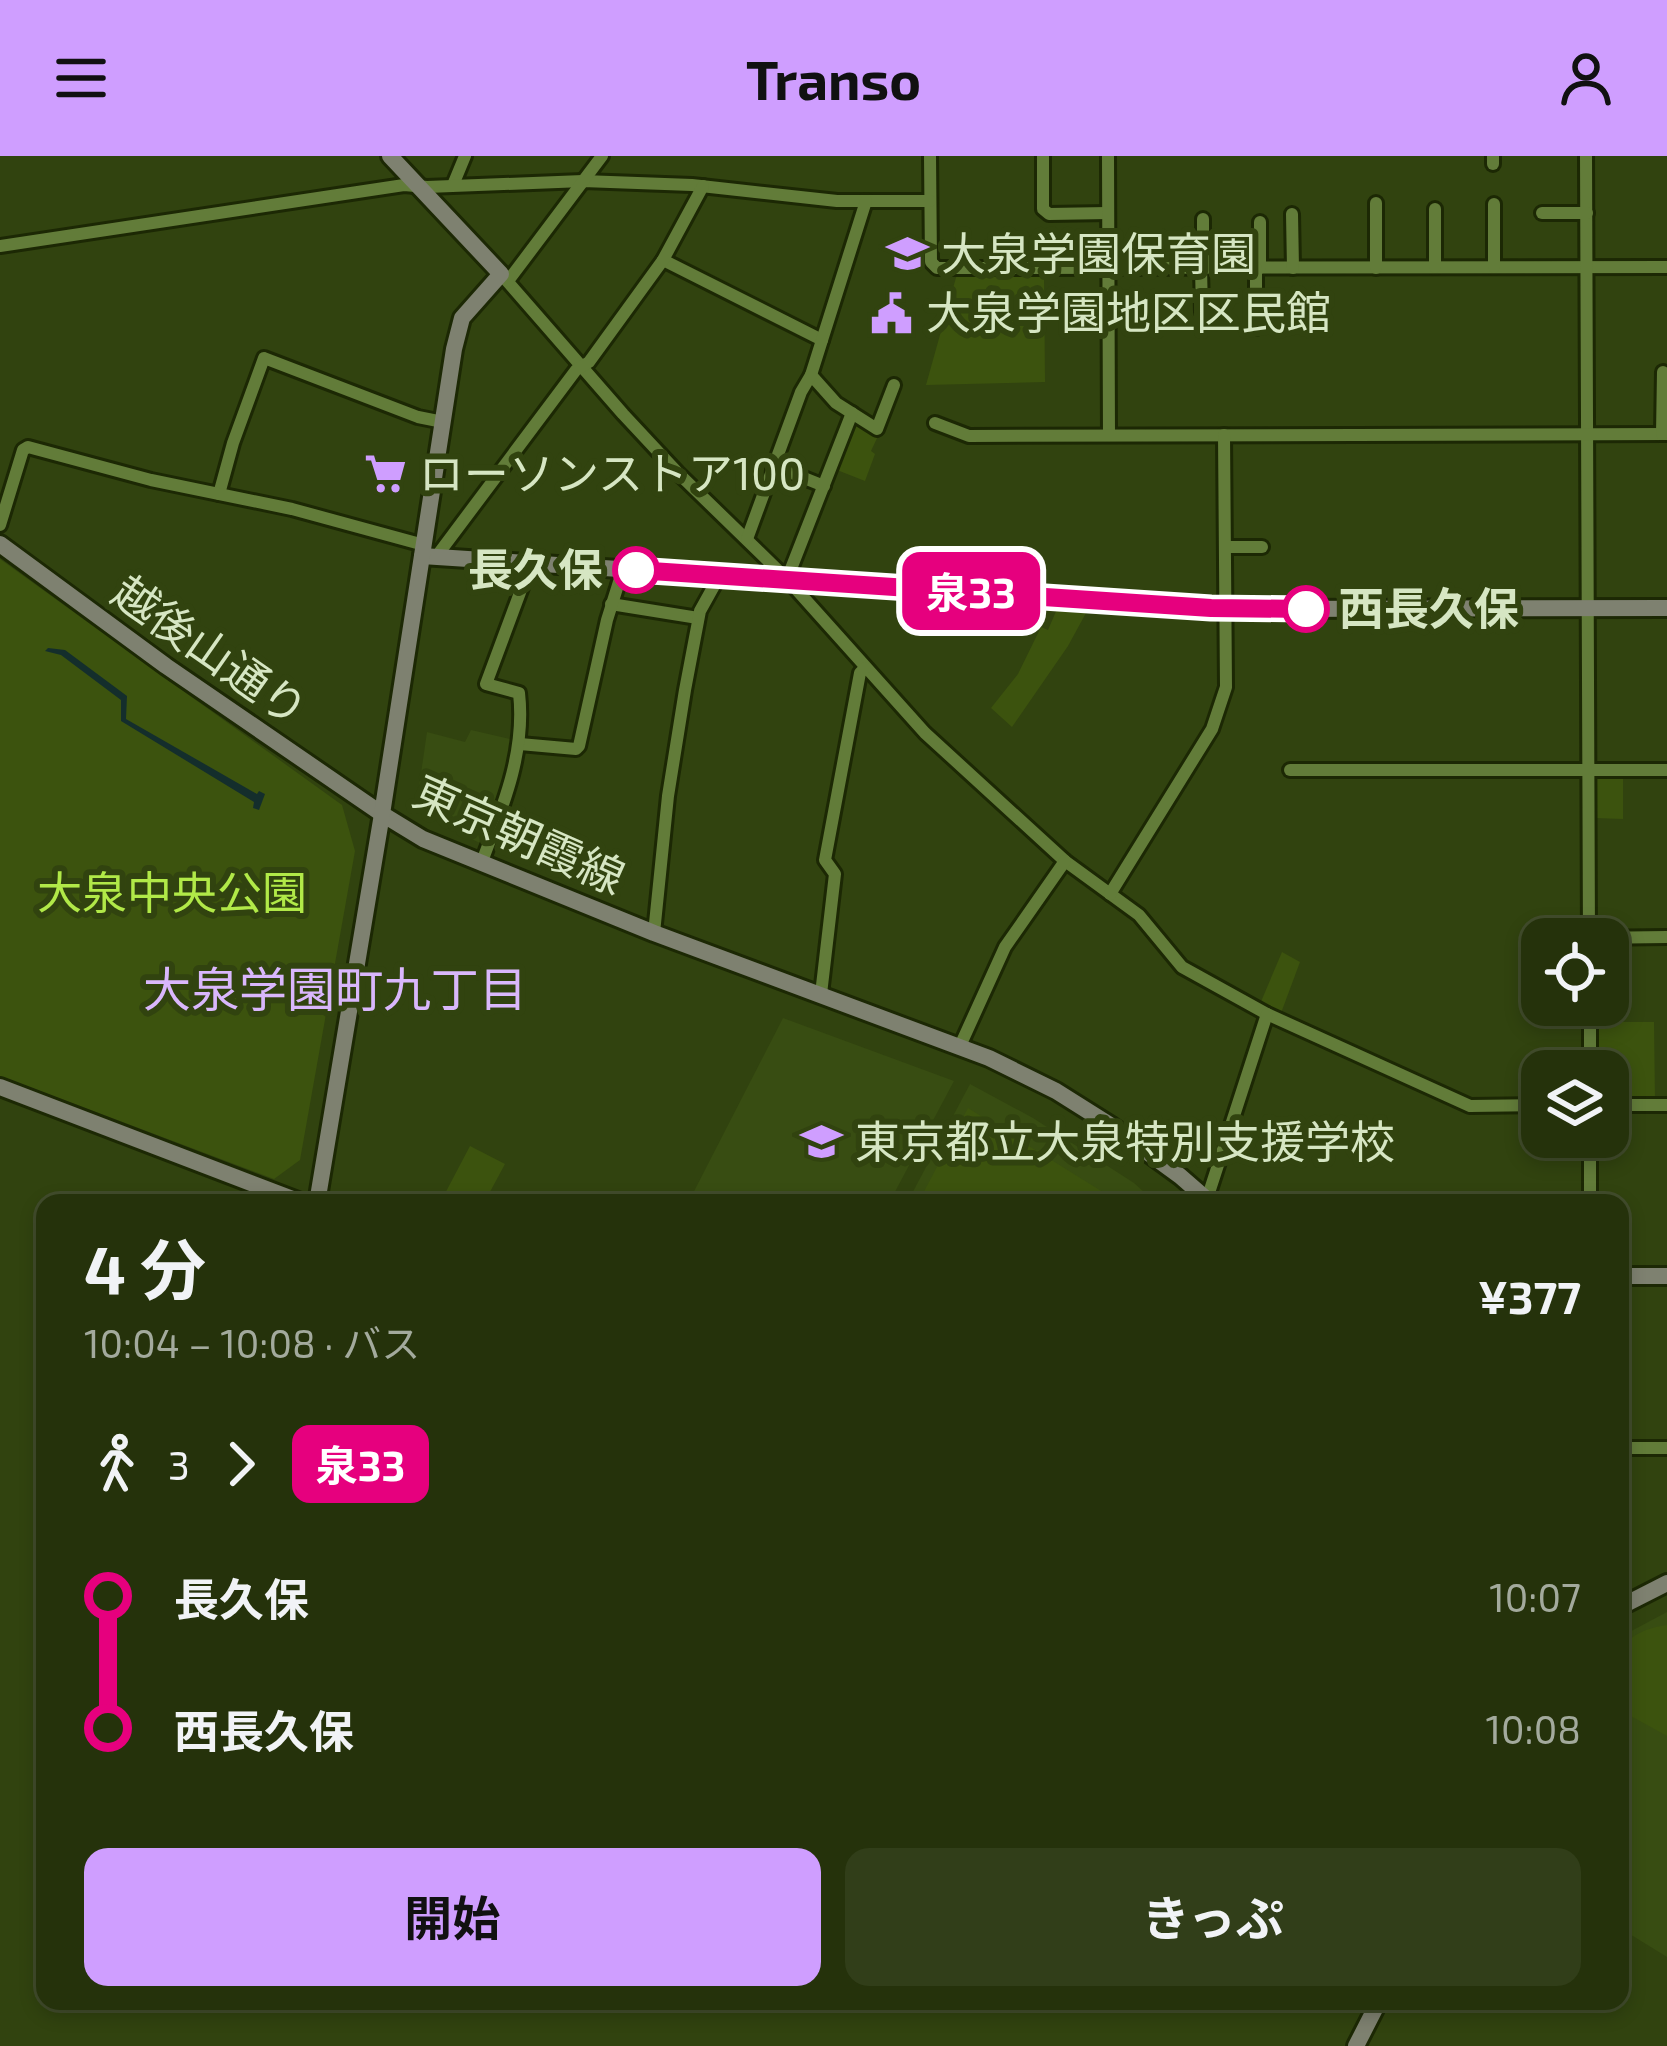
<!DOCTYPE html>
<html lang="ja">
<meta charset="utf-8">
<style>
:root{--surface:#25320b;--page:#313e19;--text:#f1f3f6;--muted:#a3aa9d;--line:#424d2c;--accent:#cf9eff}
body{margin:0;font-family:"Exo 2","Noto Sans JP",sans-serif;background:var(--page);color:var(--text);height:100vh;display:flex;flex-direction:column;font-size:45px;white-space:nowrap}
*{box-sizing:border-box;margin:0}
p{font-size:39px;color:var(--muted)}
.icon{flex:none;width:66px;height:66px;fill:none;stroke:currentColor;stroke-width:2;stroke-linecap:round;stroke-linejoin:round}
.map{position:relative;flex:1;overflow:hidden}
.side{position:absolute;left:36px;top:1038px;width:1593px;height:816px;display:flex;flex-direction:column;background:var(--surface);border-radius:24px;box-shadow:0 6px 18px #0003,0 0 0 3px var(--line)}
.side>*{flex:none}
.badge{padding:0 24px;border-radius:18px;font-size:42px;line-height:78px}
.buttons{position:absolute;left:1521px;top:762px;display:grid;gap:24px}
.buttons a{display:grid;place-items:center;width:108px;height:108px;border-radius:24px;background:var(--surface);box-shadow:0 6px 18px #0003,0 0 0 3px var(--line);font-size:60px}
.map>.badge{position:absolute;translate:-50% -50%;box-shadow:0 0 0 6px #fff}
.legs{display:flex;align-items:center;gap:18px;height:132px;padding:0 48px;font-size:39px}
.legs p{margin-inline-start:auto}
.overview{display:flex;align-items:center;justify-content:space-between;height:204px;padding:0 48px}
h1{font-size:66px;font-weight:700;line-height:90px}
.action{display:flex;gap:24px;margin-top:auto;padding:24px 48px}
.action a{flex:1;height:138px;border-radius:24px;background:var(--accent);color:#111;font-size:48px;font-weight:700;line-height:138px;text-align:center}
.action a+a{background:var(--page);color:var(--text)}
ul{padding:0 48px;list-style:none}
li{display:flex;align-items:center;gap:42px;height:132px;font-size:45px}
li i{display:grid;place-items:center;width:18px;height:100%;margin:0 15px;background:currentColor}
li i::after{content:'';width:30px;height:30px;margin:-15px;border:9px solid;border-radius:50%;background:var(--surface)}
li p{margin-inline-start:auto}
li:first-child i{background:linear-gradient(#0000 50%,currentColor 0)}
li:last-child i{background:linear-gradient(currentColor 50%,#0000 0)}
header{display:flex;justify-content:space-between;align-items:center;height:156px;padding:0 48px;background:var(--accent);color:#111;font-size:54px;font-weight:700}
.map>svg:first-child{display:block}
</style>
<header><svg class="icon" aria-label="menu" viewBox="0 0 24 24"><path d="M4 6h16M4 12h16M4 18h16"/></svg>Transo<svg class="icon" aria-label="person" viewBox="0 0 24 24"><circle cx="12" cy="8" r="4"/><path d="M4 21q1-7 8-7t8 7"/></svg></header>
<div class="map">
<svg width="1667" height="1890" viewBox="0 0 1667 1890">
<rect width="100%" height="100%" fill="#31430f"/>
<!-- built -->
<g fill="#384d12">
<path d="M471 574 514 584 500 643 484 689 443 669 417 645 427 576 465 586Z"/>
<path d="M783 862 954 925 889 1047H688Z"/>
<path d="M970 928 1033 962 1134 1027 1156 1047H907Z"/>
<path d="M1667 1456V1801L1620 1772V1481Z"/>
</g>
<!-- green -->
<g fill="#3c530e">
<path d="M957 118H1044L1045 226 926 229Z"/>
<path d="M861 268 878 280 871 295 875 298 865 325 837 314 854 271Z"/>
<path d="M0 403 342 649 355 695 300 1004 274 1023 0 920Z"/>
<path d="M1057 453 1086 457 1068 490 1012 571 991 552 1018 518 1041 471 1048 474Z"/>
<path d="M1595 620H1623V663L1595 662Z"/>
<path d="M1282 796 1300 806 1281 857 1260 848Z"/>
<path d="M1592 866H1654L1655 945 1608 944V915H1593Z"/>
<path d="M968 952 1106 1038 1102 1047H924L919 1045Z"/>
<path d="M470 990 505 1008 484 1047H440Z"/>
<path d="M1667 1469V1580L1620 1554V1496C1630 1478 1647 1472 1667 1469Z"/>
</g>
<!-- water -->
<path fill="#142e2c" d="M48 492 65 494 127 540 126 563 257 638 259 635 265 638 259 654 253 652 254 646 121 565V544L61 499 45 495Z"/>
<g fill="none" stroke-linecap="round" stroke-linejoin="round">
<defs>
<g id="street">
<path d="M930 0 931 106 937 112 1667 111"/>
<path d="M1043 0V53L1049 58 1108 57"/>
<path d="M1108 0 1109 279"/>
<path d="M1493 0V8"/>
<path d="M1586 0 1589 783"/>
<path d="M453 29 465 0"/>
<path d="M1376 47V112"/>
<path d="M1542 57H1587"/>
<path d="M1292 58 1293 112"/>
<path d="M1260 66V112"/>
<path d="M0 90 404 29 427 31 583 25 692 29 837 45H930"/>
<path d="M663 104 822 184"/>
<path d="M1435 111V53"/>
<path d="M1494 111V48"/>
<path d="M1201 112 1202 156"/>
<path d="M1203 112V63"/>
<path d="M501 118 623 258 678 317 787 423 925 577 1065 705 1139 759 1182 811 1267 858 1470 950 1542 949"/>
<path d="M508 125 602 0"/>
<path d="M1256 172V112"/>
<path d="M811 219 836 247 877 273 894 229"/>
<path d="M935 267 969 280 1667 278"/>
<path d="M1662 278 1663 216"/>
<path d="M774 310 824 330"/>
<path d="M219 338 233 287 264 202 418 261 443 266"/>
<path d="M0 369 23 294 28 291 151 324 292 353 424 389"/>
<path d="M747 383 801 236 811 219 866 45"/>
<path d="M1226 391H1262"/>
<path d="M436 401 576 214 589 206 663 104 703 30"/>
<path d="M787 423 852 257"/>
<path d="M611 448 698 462"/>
<path d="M520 588 576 593 579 590 607 464 623 413"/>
<path d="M1290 614H1667"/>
<path d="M481 708C502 653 526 597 519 537L486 528 531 407"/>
<path d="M1110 738 1212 573 1226 531 1224 279"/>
<path d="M654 777 668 640 685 534 700 455 720 419"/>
<path d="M1589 782 1667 781"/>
<path d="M821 838 835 718 825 704 860 517 865 512"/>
<path d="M1590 849V915"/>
<path d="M960 890 1005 791 1065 705"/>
<path d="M1608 949H1667"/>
<path d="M1590 981V1047"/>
<path d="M1207 1043 1267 858"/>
<path d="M1620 1292H1667"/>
</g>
<g id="secondary">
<path d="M0 388 166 510 382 658 423 683 654 777 989 902 1056 935 1110 969 1180 1020 1211 1047"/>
<path d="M422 400 1226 453 1667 452"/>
<path d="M0 931 303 1047"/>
<path d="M317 1047 382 658 454 193 462 162 501 118 390 0"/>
<path d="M1620 1120H1667"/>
<path d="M1620 1451 1667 1427"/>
<path d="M1356 1890 1379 1845"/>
</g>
</defs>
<!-- street casing -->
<use href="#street" stroke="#1c2804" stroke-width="18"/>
<!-- secondary casing -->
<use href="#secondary" stroke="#1c2804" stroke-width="22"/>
<!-- street -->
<use href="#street" stroke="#627c39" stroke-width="12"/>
<!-- secondary -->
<use href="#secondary" stroke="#7e8170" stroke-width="16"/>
</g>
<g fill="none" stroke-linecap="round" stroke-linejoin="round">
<defs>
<path id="line-1" d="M636 414 1211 452 1306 453"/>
</defs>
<!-- line-1 casing -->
<use href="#line-1" stroke="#fff" stroke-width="27"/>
<!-- line-1 -->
<use href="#line-1" stroke="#e6007e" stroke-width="18"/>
</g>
<!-- icons -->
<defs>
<symbol id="school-bare" viewBox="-9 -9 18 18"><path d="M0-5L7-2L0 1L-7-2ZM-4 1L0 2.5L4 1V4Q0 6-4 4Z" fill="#cf9eff" stroke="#31430f" stroke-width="2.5" paint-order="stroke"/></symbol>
<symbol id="civic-bare" viewBox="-9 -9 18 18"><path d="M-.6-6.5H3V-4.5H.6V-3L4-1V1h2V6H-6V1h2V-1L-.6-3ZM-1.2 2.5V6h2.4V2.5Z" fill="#cf9eff" stroke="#31430f" stroke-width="2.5" paint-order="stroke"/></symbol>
<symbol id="supermarket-bare" viewBox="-9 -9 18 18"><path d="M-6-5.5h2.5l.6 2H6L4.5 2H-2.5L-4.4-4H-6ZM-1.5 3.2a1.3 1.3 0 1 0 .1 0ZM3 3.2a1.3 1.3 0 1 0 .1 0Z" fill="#cf9eff" stroke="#31430f" stroke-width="2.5" paint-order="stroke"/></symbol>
</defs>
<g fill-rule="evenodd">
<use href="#school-bare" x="878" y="68" width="59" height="59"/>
<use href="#civic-bare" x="862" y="128" width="59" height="59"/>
<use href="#supermarket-bare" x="356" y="288" width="59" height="59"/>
<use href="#school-bare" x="792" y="956" width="59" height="59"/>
</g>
<!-- markers -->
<g fill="#fff" stroke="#e6007e" stroke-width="6">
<circle cx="636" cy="414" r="21"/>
<circle cx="1306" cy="453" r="21"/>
</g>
<g text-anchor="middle" stroke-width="12" stroke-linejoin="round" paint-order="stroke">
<!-- poi labels -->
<g font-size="45" fill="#d6e6c3" stroke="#31430f" text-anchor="start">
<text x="941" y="114">大泉学園保育園</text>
<text x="926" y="173">大泉学園地区区民館</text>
<text x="419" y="334">ローソンストア100</text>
<text x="855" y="1002">東京都立大泉特別支援学校</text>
</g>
<!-- stop labels -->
<g font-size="45" font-weight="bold" fill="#d6e6c3" stroke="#31430f" text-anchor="end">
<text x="603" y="430">長久保</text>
<text x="1339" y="469" text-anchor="start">西長久保</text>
</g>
<!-- street labels -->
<g font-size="45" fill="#d6e6c3" stroke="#31430f">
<text transform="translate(210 495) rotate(35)" y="16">越後山通り</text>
<text transform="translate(519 679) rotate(24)" y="16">東京朝霞線</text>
</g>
<!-- park labels -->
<g font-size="45" fill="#b1e948" stroke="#31430f">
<text x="172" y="753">大泉中央公園</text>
</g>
<!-- neighbourhood labels -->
<g font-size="48" fill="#d9b7fc" stroke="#31430f">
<text x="335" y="851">大泉学園町九丁目</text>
</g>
</g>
</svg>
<div class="buttons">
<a><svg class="icon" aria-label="locate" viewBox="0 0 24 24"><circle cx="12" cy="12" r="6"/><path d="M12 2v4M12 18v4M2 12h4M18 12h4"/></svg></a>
<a><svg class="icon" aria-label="layers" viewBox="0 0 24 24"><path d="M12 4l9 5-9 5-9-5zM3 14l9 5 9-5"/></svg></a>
</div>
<b class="badge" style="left:971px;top:435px;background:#e6007e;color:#fff">泉33</b>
<section class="side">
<div class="overview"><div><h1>4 分</h1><p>10:04 – 10:08 · バス</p></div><b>¥377</b></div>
<div class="legs"><svg class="icon" aria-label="walk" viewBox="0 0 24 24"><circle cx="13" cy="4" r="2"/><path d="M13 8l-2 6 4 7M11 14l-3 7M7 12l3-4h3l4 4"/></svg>3<svg class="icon" aria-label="forward" viewBox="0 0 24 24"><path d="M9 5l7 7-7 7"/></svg><b class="badge" style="background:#e6007e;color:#fff">泉33</b></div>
<ul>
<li><i style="color:#e6007e"></i><b>長久保</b><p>10:07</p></li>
<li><i style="color:#e6007e"></i><b>西長久保</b><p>10:08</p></li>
</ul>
<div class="action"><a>開始</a><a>きっぷ</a></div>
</section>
</div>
